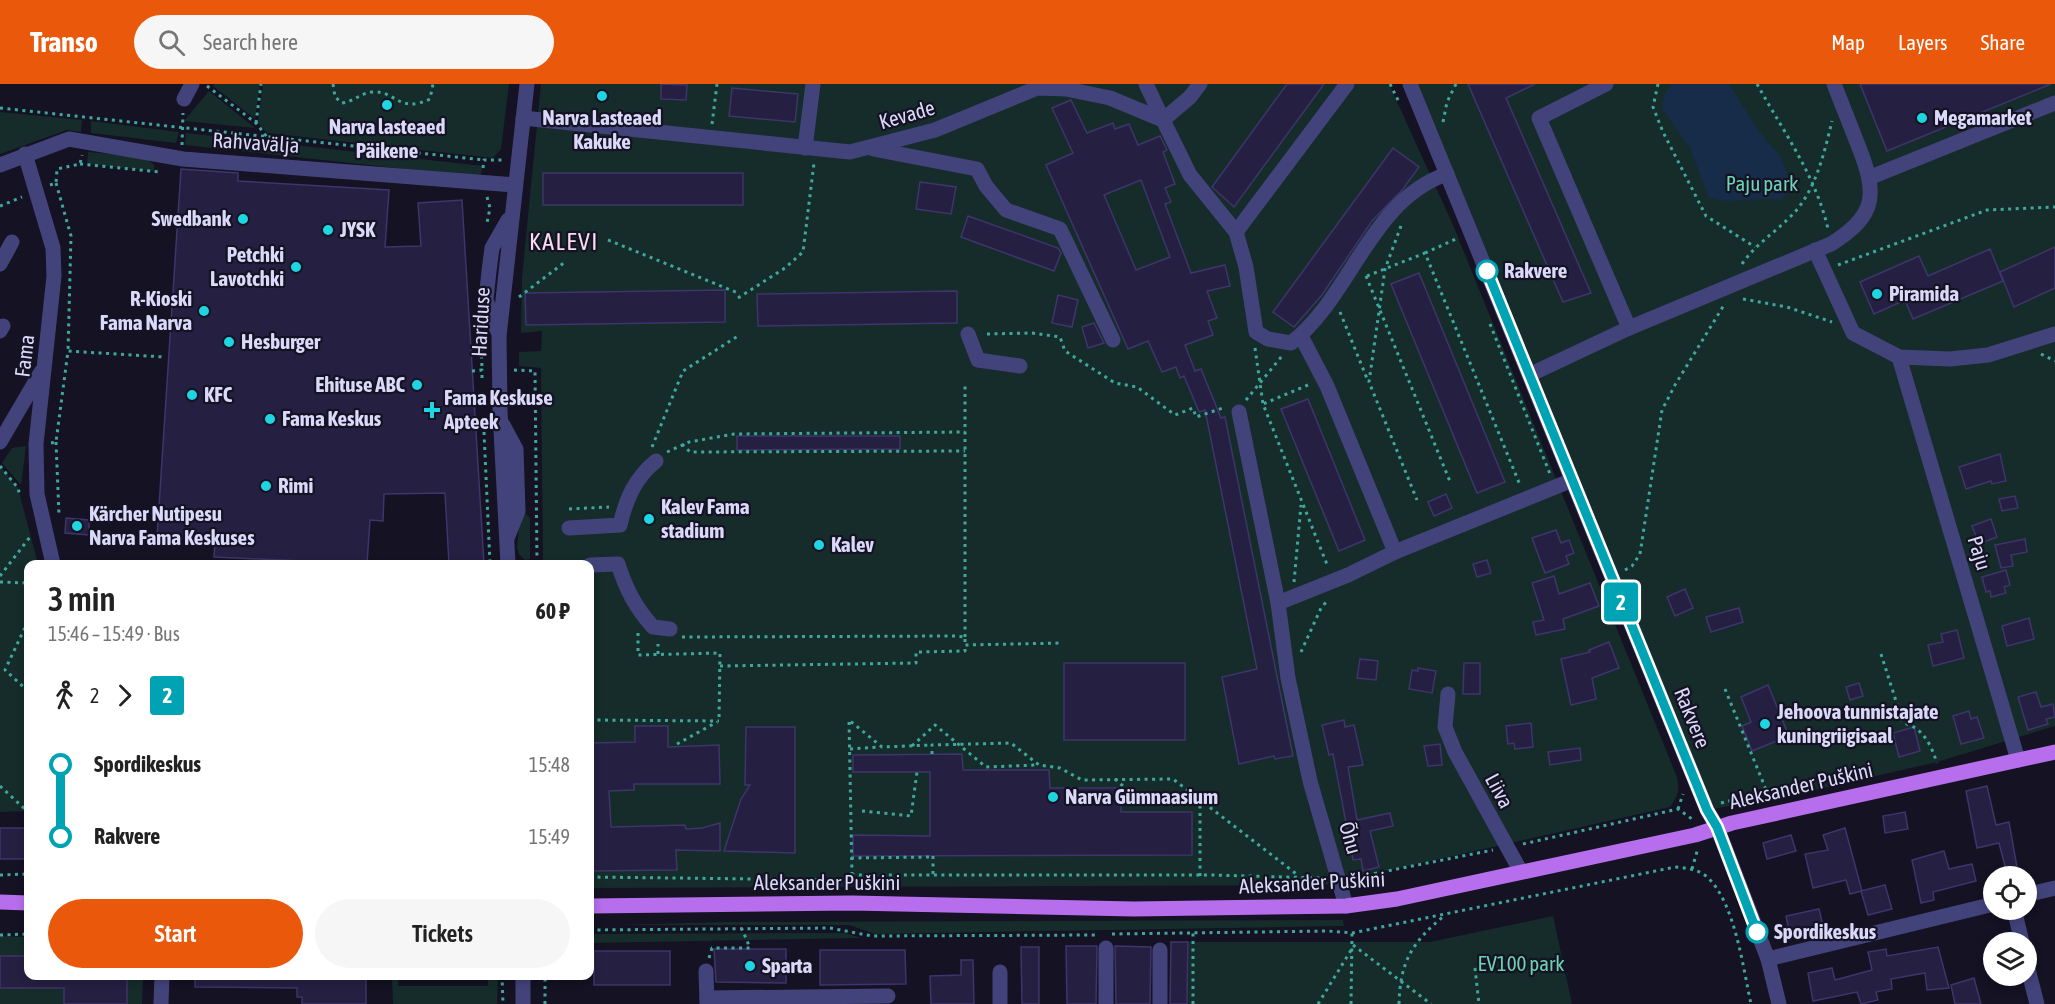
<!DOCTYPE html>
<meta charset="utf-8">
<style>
:root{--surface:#fff;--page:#f6f6f6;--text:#222;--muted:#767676;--accent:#ea580c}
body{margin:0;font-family:"Asap Condensed",sans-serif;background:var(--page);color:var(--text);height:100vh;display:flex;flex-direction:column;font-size:22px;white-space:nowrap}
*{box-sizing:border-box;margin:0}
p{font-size:20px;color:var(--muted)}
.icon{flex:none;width:33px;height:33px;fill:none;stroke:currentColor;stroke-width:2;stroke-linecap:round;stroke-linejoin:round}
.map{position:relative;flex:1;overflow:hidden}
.details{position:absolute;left:24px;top:476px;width:570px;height:420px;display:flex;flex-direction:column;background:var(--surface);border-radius:12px;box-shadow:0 3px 9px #0003}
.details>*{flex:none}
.badge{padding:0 12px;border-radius:4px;font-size:21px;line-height:39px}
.controls{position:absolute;left:1983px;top:782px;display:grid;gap:12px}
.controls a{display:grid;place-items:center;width:54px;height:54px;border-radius:50%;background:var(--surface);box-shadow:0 3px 9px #0003;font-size:30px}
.map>.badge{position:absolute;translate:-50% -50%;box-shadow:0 0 0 3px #fff}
.legs{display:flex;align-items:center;gap:9px;height:66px;padding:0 24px;font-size:20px}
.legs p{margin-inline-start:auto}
.summary{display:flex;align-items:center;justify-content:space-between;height:102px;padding:0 24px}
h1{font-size:33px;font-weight:600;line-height:45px}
.action{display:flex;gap:12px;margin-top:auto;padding:12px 24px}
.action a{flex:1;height:69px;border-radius:36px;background:var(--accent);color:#fff;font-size:24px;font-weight:600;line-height:69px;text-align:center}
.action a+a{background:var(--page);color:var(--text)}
ul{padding:0 24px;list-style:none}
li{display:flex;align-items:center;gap:21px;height:72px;font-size:22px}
li i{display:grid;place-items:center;width:9px;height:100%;margin:0 8px;background:currentColor}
li i::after{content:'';width:15px;height:15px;margin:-8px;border:4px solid;border-radius:50%;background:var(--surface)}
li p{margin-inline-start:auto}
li:first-child i{background:linear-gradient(#0000 50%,currentColor 0)}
li:last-child i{background:linear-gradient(currentColor 50%,#0000 0)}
header{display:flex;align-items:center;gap:36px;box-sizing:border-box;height:84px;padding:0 30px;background:var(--accent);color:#fff}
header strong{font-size:28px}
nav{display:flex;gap:33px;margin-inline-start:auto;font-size:21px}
.search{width:420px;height:54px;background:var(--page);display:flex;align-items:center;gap:15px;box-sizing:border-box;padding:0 21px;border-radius:33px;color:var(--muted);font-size:22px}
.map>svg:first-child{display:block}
</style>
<header>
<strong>Transo</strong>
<div class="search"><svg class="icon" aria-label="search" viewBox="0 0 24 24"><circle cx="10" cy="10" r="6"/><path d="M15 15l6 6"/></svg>Search here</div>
<nav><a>Map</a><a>Layers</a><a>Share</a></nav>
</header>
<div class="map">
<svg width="2055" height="920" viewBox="0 0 2055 920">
<rect width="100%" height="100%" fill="#141223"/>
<!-- green -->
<g fill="#152c2b">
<path d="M214 0H260L255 35 213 2Z"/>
<path d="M263 0H509L501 65 493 74 267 49 258 39Z"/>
<path d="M541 0H1389L1453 141 1677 693C1680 707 1678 712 1670 723L1324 801 590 804V480H543L541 284 519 282V268L541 267 542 247 521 249 522 193Z"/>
<path d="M1407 0H2055V642L1937 678 1798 710 1707 726Z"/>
<path d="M209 7 255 44 184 37Z"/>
<path d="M0 28 82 36 81 48 67 46 0 70Z"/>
<path d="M91 37 179 48 176 59 91 49Z"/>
<path d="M186 49 483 82 480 93 185 61Z"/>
<path d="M88 68 144 73 154 81V87L87 80Z"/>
<path d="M26 362 21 401 2 379 12 364Z"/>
<path d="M0 382 18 404 38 480H28V727L0 728Z"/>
<path d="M521 425 530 434V475L525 476 519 470 517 464Z"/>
<path d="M1553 832 1572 920H1188L1189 858H1430Z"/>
<path d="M1343 836 1344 842 875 850 849 841H615L725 838Z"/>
<path d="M845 849 861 854 590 859V850Z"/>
<path d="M0 852 28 853V891H143L142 920H0Z"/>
<path d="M392 891H398V902H488V891H498L497 920H393Z"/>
</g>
<!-- water -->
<path fill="#172c48" d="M1672 0H1729L1758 46 1781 73 1793 103 1781 116C1757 112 1732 121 1709 114L1690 64 1662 25 1664 11Z"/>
<!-- building -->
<g fill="#252042" stroke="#3d356b" stroke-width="1.5" fill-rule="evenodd">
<path d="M661 0 687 1 686 16 661 15Z"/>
<path d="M1287 0H1324L1234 123 1212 103Z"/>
<path d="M1468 0H1535L1506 14 1591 209 1563 218Z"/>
<path d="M1860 0H2051L1887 67Z"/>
<path d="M732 4 798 10 795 38 729 32Z"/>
<path d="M1071 16 1087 49 1113 39 1115 45 1129 40 1138 61 1160 52 1167 66 1163 68 1175 100 1165 104 1171 118 1165 120 1191 189 1225 181 1230 202 1207 207 1217 234 1208 237 1213 251 1185 261 1195 287 1201 285 1221 334 1225 333 1293 672 1275 675 1274 672 1239 680 1222 593 1257 585 1205 326 1199 328 1184 292 1180 294 1176 283 1162 288 1148 257 1128 265 1046 81 1073 69 1052 24ZM1141 96 1170 173 1136 186 1104 111Z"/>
<path d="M1393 64 1419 83 1403 105 1372 137 1322 211 1294 243 1273 228Z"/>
<path d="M181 85 238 89V97L389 106 385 163 421 162 418 119 462 116 484 480H449L445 409 384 410 383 437 370 436 367 480 214 473 215 457 157 453Z"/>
<rect x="543" y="89" width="200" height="32"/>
<path d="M920 98 956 103 951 130 916 125Z"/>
<path d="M968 132 1058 164 1061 169 1054 187 961 153Z"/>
<path d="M2055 163V204L2014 223 2000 188Z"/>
<path d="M1990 165 2003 197 1913 235 1905 216 1874 230 1860 198 1919 172 1928 192Z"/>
<path d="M1419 189 1505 398 1477 409 1391 200Z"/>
<path d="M725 206V238L526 241 525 209Z"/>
<path d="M957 207V239L758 242 757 210Z"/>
<path d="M1058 211 1078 216 1072 243 1052 239Z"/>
<path d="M1094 239 1104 259 1088 264 1082 243Z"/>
<path d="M1308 315 1365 456 1339 467 1281 325Z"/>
<path d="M737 352H900V365L737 366Z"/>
<path d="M2000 370 2006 397 1992 400 1991 397 1966 405 1959 383Z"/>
<path d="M1446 410 1452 424 1434 432 1428 418Z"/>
<path d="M2015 412 2018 424 2002 427 1999 415Z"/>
<path d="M66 434 89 436V451L65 449Z"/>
<path d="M1991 435 1997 453 1979 460 1972 442Z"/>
<path d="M1556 446 1561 459 1569 456 1574 469 1566 472 1569 480 1545 489 1532 454Z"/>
<path d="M2025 455 2027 468 2011 471 2013 482 2001 484 1995 461Z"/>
<path d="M1487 476 1491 489 1477 493 1473 480Z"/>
<path d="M2006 486 2010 501 2004 503 2006 509 1991 513 1990 507 1986 508 1982 493Z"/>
<path d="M1554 492 1559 510 1590 499 1599 522 1563 535 1565 545 1536 551 1533 538 1544 536 1532 499Z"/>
<path d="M1685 505 1693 524 1675 532 1667 513Z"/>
<path d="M1739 524 1743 538 1711 548 1706 533Z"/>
<path d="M2029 534 2034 555 2007 562 2002 542Z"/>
<path d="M1957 546 1964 574 1933 582 1928 561 1943 558 1941 550Z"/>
<path d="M1609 558 1619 584 1592 594 1596 615 1571 621 1561 575 1590 568 1589 566Z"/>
<path d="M1360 575 1378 577 1376 596 1357 594Z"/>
<rect x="1064" y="579" width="121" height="77"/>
<path d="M1464 579H1480V610H1463Z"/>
<path d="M1418 584 1436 587 1432 609 1409 605 1412 586 1418 587Z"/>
<path d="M1859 599 1863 612 1850 616 1846 603Z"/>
<path d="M1768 601 1789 652 1752 667 1742 642 1751 638 1741 613Z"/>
<path d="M2036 608 2041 623 2053 620 2055 633 2046 635 2048 640 2028 646 2018 613Z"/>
<path d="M1969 627 1971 635 1977 633 1984 654 1961 660 1953 632Z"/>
<path d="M1344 636 1345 643 1354 641 1363 681 1348 683 1357 736 1390 729 1393 742 1370 747 1379 783 1363 787 1361 775 1353 776 1333 670 1329 671 1322 641Z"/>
<path d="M1531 639 1533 663 1515 665 1514 659 1508 660 1506 642Z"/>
<path d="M635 642H668V663L719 661 720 700H634V706L609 707 611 743 685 741 686 745 702 744 720 739V767L676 766 677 786 590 787V659L635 658Z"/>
<path d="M746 643H795V769L724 767 741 715 750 701H745Z"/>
<path d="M1914 643 1920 667 1899 673 1893 649Z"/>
<path d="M1440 660 1442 681 1428 682 1424 662Z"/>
<path d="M1580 664 1581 676 1550 681 1548 668Z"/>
<path d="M962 670 963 686H1049L1050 704H1121V728H1192V771L853 772V751L930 752V688H853V671Z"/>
<path d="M1987 702 1996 741 2009 738 2017 783 2006 786 1999 759 1977 764 1966 707Z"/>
<path d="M1905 728 1908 745 1885 749 1883 732Z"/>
<rect x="0" y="744" width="28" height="31"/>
<path d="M1845 744 1862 807 1850 810 1846 796 1813 804 1805 770 1828 766 1823 751Z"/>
<path d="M1791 751 1796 767 1767 775 1763 759Z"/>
<path d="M1944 767 1949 785 1972 780 1976 797 1933 808 1934 816 1921 819 1912 776Z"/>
<path d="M1885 801 1892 825 1868 831 1861 807Z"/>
<path d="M1819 825 1823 842 1790 851 1786 832Z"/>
<path d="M1171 858H1188L1187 920H1170Z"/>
<path d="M1066 862H1097L1096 920H1067Z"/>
<path d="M1115 862 1151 863 1150 920H1116Z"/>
<path d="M1021 863H1039V920H1022Z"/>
<path d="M1938 863 1949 904 1927 906 1925 889 1891 895 1892 905 1876 908 1878 916 1861 920 1857 908 1813 917 1808 889 1832 884 1835 896 1872 886 1868 868 1886 865 1887 872Z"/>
<path d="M714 865H786V899L716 898Z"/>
<path d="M820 866H905L906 900 820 901Z"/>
<rect x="594" y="867" width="76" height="34"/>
<path d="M0 872H28V891H127V920H64V904H0Z"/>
<path d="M961 876H973L974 920H931L930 892 961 891Z"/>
<path d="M195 891H366V920H302V913H297V904L195 903Z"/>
<path d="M1974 894 1981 920H1955L1951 901Z"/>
</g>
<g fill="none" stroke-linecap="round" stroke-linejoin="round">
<!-- path -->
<g stroke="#3fa89d" stroke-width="3" stroke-dasharray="3 4.5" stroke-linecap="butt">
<path d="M333 0 335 13 342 19C353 18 361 9 372 8 396 6 398 30 430 15L433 0"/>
<path d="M1390 0 1399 18"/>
<path d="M1658 0 1653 23 1663 48 1706 132 1755 163"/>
<path d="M1757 0C1783 47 1816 92 1828 145"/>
<path d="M207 2 256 39 267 53"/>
<path d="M0 24 484 76"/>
<path d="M1443 38 1447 18 1456 0"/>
<path d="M256 39 261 0"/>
<path d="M712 40 717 0"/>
<path d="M182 61 183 29"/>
<path d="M80 80 159 88"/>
<path d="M483 84 484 76H503"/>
<path d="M56 99 71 152 68 267"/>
<path d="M50 101 56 99 57 85 80 80 82 71"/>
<path d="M487 113 490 124 487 139"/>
<path d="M0 122 22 113"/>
<path d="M1401 142 1385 185 1369 298 1417 416"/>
<path d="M608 156 738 209"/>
<path d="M1425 169 1456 155"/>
<path d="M1742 180C1755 161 1773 150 1789 134 1815 110 1824 70 1832 37"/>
<path d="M1838 181 1987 126 2055 123"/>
<path d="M1366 192 1451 400"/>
<path d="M1367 192 1425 169 1520 401"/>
<path d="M519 213 565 178"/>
<path d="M738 214 785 184 803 168 814 79"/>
<path d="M1743 215 1787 223 1832 238"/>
<path d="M1340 228 1368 297"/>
<path d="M1490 240 1550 390"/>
<path d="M481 249 482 286"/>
<path d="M987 250 1032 249 1060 253 1065 267 1115 299 1137 303 1175 331 1193 324 1196 333 1223 324"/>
<path d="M1255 264 1263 320"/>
<path d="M2041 270 2055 277"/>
<path d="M514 286 535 287 537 480"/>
<path d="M472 287 482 286V296"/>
<path d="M1308 301 1263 320 1328 483"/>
<path d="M1246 316 1282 272"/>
<path d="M484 348 490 480"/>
<path d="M56 358 59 431"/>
<path d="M51 359 56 358 68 267 164 273"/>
<path d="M682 360 690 368 965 367"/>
<path d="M652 363 683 287 738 252"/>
<path d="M667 368 689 358 734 350 965 348"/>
<path d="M0 382 18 404 20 412"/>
<path d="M569 425 609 423"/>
<path d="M1625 486 1632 482 1640 470 1662 326 1675 301 1724 221"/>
<path d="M0 492 30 453"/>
<path d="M0 498 28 499"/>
<path d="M1294 498 1301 421"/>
<path d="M28 537 5 586 28 607"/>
<path d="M638 549V571L720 569 719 637"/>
<path d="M682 553 956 552 965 553V561"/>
<path d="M965 553V301"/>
<path d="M1301 568 1321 524 1328 516"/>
<path d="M658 570V560"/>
<path d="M1881 570 1903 639C1923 643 1931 661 1937 679"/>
<path d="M720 582 916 579V568L965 567V561L1063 559"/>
<path d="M1725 605 1767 708"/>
<path d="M590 636 719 637"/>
<path d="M677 660 717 638"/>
<path d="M912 662 935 641 986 683 1037 681"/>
<path d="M850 665 880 663"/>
<path d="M932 670V661L1011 659 1039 681 1060 684 1082 696 1173 695 1299 792"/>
<path d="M1115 695 1142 719 1200 720"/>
<path d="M0 702 28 728"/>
<path d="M1721 719 1767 708 1788 710"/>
<path d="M1678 725 1683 710"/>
<path d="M862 727 911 732 917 688"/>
<path d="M1523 760 1678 725 1692 735"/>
<path d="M933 772V791"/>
<path d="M851 774 933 773"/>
<path d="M1692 785 1698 764"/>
<path d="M0 791 28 790"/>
<path d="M852 791 849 636 882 663 932 661"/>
<path d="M1200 792V719"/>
<path d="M590 793 841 796 852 791H1212L1321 794"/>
<path d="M1352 794 1493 766"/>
<path d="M590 846 830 844 872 852 1097 851"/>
<path d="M1112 850 1328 847 1352 849 1675 783C1686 784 1697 785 1706 792 1735 817 1743 884 1751 920"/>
<path d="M0 851 28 850"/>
<path d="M1353 861 1431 920"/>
<path d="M709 874 712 864H750L742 845"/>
<path d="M1475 884 1479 920"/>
<path d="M502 891 503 920"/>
<path d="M545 920V891"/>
<path d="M1193 920V849"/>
<path d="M1318 920 1353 863"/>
<path d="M1351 920 1352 849"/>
<path d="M1399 920C1400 878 1412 858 1444 832"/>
</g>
<!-- minor -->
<g stroke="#43437c" stroke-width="15">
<path d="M1146 0 1163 36 1190 13 1200 0"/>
<path d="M1410 0 1707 726 1717 743 1768 875 1779 920"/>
<path d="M1606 0 1539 34 1629 244"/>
<path d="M184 15 192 0"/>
<path d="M523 34 850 68 935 46 1037 4 1066 5 1110 14 1163 36 1190 91 1236 148 1246 183 1256 248 1268 255 1291 259C1351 213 1370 116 1447 90"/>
<path d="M805 64 813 0"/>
<path d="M873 65 977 85 986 102 1006 126 1060 145 1113 256"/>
<path d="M25 70 53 164 54 192 36 360 37 410 53 480"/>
<path d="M0 81 69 55 183 75 515 101"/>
<path d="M1871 93 2055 19"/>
<path d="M1236 148 1347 0"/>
<path d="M1815 166 1853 249 1899 273 1950 275 1988 271 2055 250"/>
<path d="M0 180 12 158"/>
<path d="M497 246 486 216 489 187 492 164 508 136"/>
<path d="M0 247 3 242"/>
<path d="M968 250 978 276 1020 282"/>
<path d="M1301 252 1327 302 1395 468"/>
<path d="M1899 273 2018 676"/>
<path d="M1529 291 1629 244 1831 160C1878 131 1877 109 1858 61 1850 41 1842 20 1834 0"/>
<path d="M1239 328 1278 519 1288 594 1310 697 1346 822"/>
<path d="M503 341 516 365 518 427 508 452"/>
<path d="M0 358 41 288"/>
<path d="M569 444 620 441C626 415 635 394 656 377"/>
<path d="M508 480 500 327 499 252 527 0"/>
<path d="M590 481 618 480C626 505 635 523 653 543L670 545"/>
<path d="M1278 519 1348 491 1395 468 1570 397"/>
<path d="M1448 610 1445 643 1455 668 1521 788"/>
<path d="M2026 811 2055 804"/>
<path d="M2014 825 2022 858"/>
<path d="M1106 864V920"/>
<path d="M1768 875 1994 820"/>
<path d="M2026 877 2037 920"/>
<path d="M706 887 707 920"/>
<path d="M707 914 888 912"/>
<path d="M161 920 162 891"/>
<path d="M523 920V891"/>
<path d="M1000 920V888"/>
<path d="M1160 920V866"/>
</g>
<!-- major -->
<g stroke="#b76eec" stroke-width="15">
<path d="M0 818 28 819"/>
<path d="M590 822 852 819 1134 825 1346 822 1397 815 1695 751 1732 739 2055 668"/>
</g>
</g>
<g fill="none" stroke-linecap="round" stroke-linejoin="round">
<defs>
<path id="line-1" d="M1487 187 1707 726 1717 743 1757 848"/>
</defs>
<!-- line-1 casing -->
<use href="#line-1" stroke="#fff" stroke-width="14"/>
<!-- line-1 -->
<use href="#line-1" stroke="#00a3b4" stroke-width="9"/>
</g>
<!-- markers -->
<g fill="#1ed6e1" stroke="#141223" stroke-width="2">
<circle cx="602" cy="12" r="6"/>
<circle cx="387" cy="21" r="6"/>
<circle cx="1922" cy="34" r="6"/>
<circle cx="243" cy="135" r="6"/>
<circle cx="328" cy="146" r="6"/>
<circle cx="296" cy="183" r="6"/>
<circle cx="1877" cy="210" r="6"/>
<circle cx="204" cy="227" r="6"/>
<circle cx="229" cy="258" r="6"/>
<circle cx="417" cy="301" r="6"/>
<circle cx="192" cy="311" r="6"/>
<path d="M429 317h6v6h6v6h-6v6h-6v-6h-6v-6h6z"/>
<circle cx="270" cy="335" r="6"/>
<circle cx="266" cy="402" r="6"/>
<circle cx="649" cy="435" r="6"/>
<circle cx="77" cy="442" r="6"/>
<circle cx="819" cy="461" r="6"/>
<circle cx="1765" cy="640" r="6"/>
<circle cx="1053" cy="713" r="6"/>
<circle cx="750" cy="882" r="6"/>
</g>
<g fill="#fff" stroke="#00a3b4" stroke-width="3">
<circle cx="1487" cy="187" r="10"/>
<circle cx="1757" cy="848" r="10"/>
</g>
<g text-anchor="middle" stroke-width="4.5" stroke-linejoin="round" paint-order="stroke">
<!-- street labels -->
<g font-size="21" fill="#dbd9fa" stroke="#141223">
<text transform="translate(907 31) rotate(-16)" y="7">Kevade</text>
<text transform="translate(256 59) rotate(4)" y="7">Rahvavälja</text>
<text transform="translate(481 238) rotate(-87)" y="7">Hariduse</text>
<text transform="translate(25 272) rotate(-83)" y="7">Fama</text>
<text transform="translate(1979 469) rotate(73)" y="7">Paju</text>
<text transform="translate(1692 634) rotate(68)" y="7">Rakvere</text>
<text transform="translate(1801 702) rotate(-13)" y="7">Aleksander Puškini</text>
<text transform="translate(1499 707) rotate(62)" y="7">Liiva</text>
<text transform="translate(1350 754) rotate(74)" y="7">Õhu</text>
<text x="827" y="806">Aleksander Puškini</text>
<text transform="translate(1312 799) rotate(-3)" y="7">Aleksander Puškini</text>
</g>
<!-- poi labels -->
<g font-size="21" font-weight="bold" fill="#dbd9fa" stroke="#141223" text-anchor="start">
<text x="602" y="41" text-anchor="middle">Narva Lasteaed<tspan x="602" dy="24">Kakuke</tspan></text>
<text x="1934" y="41">Megamarket</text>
<text x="387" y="50" text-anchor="middle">Narva lasteaed<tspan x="387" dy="24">Päikene</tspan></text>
<text x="231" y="142" text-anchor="end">Swedbank</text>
<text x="340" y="153">JYSK</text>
<text x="284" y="178" text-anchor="end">Petchki<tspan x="284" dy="24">Lavotchki</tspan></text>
<text x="1889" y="217">Piramida</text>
<text x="192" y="222" text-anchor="end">R-Kioski<tspan x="192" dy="24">Fama Narva</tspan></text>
<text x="241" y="265">Hesburger</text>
<text x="405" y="308" text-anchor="end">Ehituse ABC</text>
<text x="204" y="318">KFC</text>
<text x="444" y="321">Fama Keskuse<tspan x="444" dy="24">Apteek</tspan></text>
<text x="282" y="342">Fama Keskus</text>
<text x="278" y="409">Rimi</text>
<text x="661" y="430">Kalev Fama<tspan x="661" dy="24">stadium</tspan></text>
<text x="89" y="437">Kärcher Nutipesu<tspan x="89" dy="24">Narva Fama Keskuses</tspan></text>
<text x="831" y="468">Kalev</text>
<text x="1777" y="635">Jehoova tunnistajate<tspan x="1777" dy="24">kuningriigisaal</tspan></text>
<text x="1065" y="720">Narva Gümnaasium</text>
<text x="762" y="889">Sparta</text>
</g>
<!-- park labels -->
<g font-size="21" fill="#6ed1b4" stroke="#141223">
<text x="1762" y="107">Paju park</text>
<text x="1521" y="887">EV100 park</text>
</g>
<!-- stop labels -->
<g font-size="21" font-weight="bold" fill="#dbd9fa" stroke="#141223" text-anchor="start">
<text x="1504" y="194">Rakvere</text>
<text x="1774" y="855">Spordikeskus</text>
</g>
<!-- quarter labels -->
<g font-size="24" letter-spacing="1.5" fill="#fadbf0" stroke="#141223">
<text x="564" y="166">KALEVI</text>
</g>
</g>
</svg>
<div class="controls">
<a><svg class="icon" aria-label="locate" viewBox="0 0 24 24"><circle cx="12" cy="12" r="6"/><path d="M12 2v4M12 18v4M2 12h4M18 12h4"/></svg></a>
<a><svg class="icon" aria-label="layers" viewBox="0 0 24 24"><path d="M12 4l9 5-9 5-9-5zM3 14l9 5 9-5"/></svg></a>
</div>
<b class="badge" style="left:1621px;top:518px;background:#00a3b4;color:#fff">2</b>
<section class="details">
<div class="summary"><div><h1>3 min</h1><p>15:46 – 15:49 · Bus</p></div><b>60 ₽</b></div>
<div class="legs"><svg class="icon" aria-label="walk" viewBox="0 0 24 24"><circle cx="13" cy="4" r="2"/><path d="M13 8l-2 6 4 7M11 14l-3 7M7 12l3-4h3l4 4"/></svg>2<svg class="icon" aria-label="forward" viewBox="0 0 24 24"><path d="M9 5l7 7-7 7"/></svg><b class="badge" style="background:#00a3b4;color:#fff">2</b></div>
<ul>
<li><i style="color:#00a3b4"></i><b>Spordikeskus</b><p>15:48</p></li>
<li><i style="color:#00a3b4"></i><b>Rakvere</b><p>15:49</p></li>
</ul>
<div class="action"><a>Start</a><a>Tickets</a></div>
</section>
</div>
